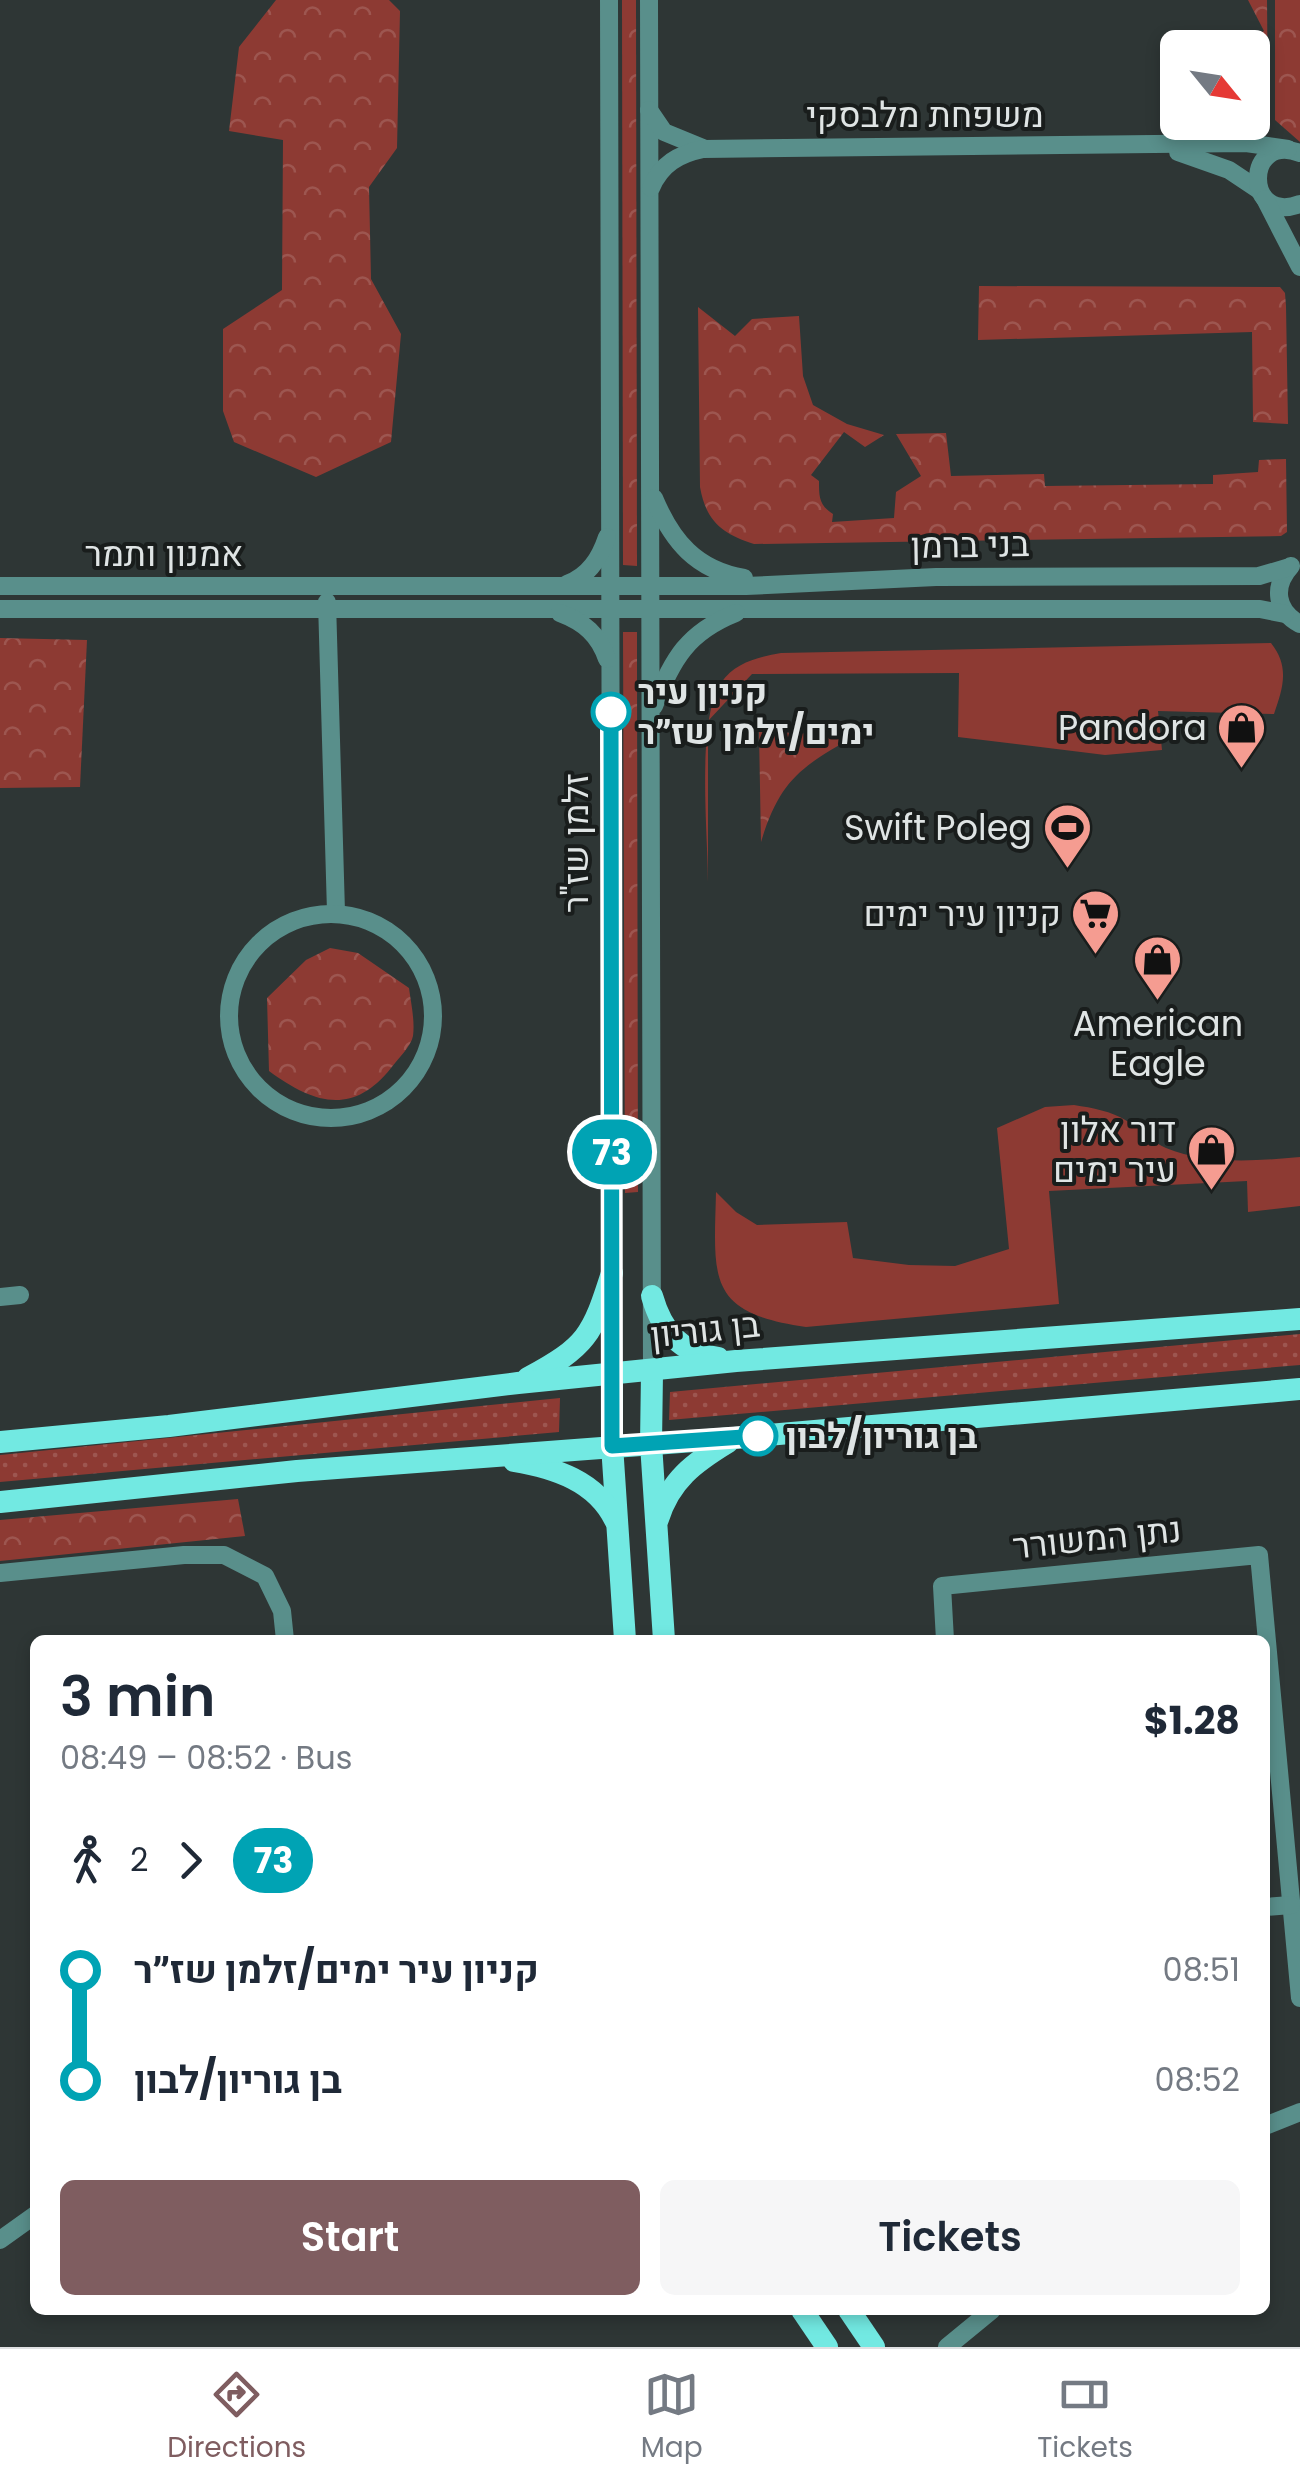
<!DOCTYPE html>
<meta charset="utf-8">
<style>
:root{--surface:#fff;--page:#f6f6f7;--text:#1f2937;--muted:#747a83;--line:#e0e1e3;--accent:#7f5d60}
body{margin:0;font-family:Poppins,Heebo,sans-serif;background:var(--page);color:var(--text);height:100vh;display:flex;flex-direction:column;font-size:38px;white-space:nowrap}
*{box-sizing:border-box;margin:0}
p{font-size:32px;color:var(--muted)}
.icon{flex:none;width:55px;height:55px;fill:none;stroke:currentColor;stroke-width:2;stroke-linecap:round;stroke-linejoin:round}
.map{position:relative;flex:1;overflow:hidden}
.drawer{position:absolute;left:30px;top:1635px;width:1240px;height:680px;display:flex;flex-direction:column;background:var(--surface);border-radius:15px;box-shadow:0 5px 15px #0003}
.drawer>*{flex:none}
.badge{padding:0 20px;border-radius:32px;font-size:35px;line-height:65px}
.needle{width:65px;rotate:120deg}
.buttons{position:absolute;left:1160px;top:30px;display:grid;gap:20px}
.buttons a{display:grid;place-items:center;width:110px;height:110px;border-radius:15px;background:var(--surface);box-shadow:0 5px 15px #0003;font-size:50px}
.map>.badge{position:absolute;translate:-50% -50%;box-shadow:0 0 0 5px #fff}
.legs{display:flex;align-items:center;gap:15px;height:110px;padding:0 30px;font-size:32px}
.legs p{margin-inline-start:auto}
.summary{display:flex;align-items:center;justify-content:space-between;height:170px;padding:0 30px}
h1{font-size:55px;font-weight:600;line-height:75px}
.cta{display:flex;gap:20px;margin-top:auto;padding:20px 30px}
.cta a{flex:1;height:115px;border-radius:15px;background:var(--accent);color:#fff;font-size:40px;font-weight:600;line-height:115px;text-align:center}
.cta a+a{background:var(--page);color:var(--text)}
ul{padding:0 30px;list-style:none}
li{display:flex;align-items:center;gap:35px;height:110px;font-size:38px}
li i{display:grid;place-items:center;width:15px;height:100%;margin:0 12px;background:currentColor}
li i::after{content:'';width:25px;height:25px;margin:-12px;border:8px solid;border-radius:50%;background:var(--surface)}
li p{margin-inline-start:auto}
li:first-child i{background:linear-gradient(#0000 50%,currentColor 0)}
li:last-child i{background:linear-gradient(currentColor 50%,#0000 0)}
.tabs{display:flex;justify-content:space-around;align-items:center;height:140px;border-top:2px solid var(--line);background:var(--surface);font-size:28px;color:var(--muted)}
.tabs a{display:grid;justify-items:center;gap:5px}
.tabs .on{color:var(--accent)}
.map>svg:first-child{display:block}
</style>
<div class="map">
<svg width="1300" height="2347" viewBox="0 0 1300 2347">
<defs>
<pattern id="grass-dots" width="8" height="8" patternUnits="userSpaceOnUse" patternTransform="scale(2.5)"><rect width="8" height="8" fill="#8d3a33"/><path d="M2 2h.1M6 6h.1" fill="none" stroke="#9d5650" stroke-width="1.8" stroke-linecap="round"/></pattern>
<pattern id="park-crowns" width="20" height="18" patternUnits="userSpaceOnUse" patternTransform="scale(2.5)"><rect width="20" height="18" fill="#8d3a33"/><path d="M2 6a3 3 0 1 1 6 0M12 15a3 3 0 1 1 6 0" fill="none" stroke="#9d5650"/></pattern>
</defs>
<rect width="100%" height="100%" fill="#2e3635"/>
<!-- grass -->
<g fill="url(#grass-dots)">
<path d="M1300 1334V1365L669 1420 670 1392Z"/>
<path d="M560 1398 559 1432 0 1482V1455Z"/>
</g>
<!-- park -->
<g fill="url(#park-crowns)">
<path d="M276 0H389L400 11 397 148 369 187 371 279 401 334 391 442 316 477 234 442 223 411V329L282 290 283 140 229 131 239 47Z"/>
<path d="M622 0H636L637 566 623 565Z"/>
<path d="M1248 0H1267L1268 113H1253L1252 48 1235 47 1264 31Z"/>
<path d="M1275 0H1300V142L1275 120Z"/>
<path d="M979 286 1280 287 1285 293 1286 306 1288 424 1253 422 1252 332 978 340Z"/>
<path d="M698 307 735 336 752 319 799 316 803 376 813 405 847 424 884 435 865 447 844 432 811 475 819 481C819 497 819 505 833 514L832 522 894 518 896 492 921 476 896 434 946 433 951 476 1044 474 1045 486 1213 484V475L1258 472 1259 460 1286 459 1287 532 1281 536 754 544C722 534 706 521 700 487Z"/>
<path d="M623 632H637V671L638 1192 625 1193Z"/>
<path d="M0 638 87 640 80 787 0 788Z"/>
<path d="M759 732 857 735C802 766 780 779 761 842Z"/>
<path d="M330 948 358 953 409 988C411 1003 415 1021 413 1036 411 1046 398 1059 391 1068 352 1117 313 1103 269 1071L267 998 306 960Z"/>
<path d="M238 1499 245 1536 0 1561V1520Z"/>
</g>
<!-- garden -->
<g fill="#8d3a33">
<path d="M1271 643C1290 667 1283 688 1274 714L1158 711 1162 750 1105 755 958 737 959 673 752 674 708 721V882C708 833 696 721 721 683 735 662 759 657 781 653Z"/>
<path d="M1074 1105C1093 1108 1111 1111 1127 1121 1141 1129 1152 1142 1166 1148 1207 1165 1257 1161 1300 1157V1206L1248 1212 1247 1181 1049 1191 1059 1304 806 1327C706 1313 714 1278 716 1192L736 1212 757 1225 847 1222 853 1258 909 1265 955 1266 1009 1249 997 1128 1045 1107Z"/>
</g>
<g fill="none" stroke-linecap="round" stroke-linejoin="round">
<!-- minor -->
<g stroke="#598f8b" stroke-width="18">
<path d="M609 0 612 1374"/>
<path d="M649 0 652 1372"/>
<path d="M649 110 664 132 703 148"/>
<path d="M1178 152 1229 170 1259 190"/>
<path d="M1300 153C1244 132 1244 225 1300 204"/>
<path d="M651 188C661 164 679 154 703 149L1246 143 1288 149"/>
<path d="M1265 199 1300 267"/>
<path d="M654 498C672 541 696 570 744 578"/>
<path d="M1291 566C1272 587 1276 611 1300 624"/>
<path d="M567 584C589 576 600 558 607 537"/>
<path d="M0 586H746L936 577 1259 576 1290 567"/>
<path d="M327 602 336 912"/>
<path d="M0 609H1260L1285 614"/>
<path d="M560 613C584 622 599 635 607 659"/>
<path d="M654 706C672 659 688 632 736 613"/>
<circle cx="331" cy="1016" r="102"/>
<path d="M0 1297 20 1295"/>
<path d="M0 1573 184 1555H224L265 1576 282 1611 285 1640"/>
<path d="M945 1640 942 1586 1259 1555 1300 1998"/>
<path d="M1265 1907 1291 1905"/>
<path d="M1265 2126 1300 2112"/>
<path d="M0 2240 35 2215"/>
<path d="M947 2347 992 2310"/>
</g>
<!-- major -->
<g stroke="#72e9e2" stroke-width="22">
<path d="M652 1296C662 1331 680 1353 718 1358"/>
<path d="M652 1372 651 1444 664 1640"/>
<path d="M612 1374V1445L625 1640"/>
<path d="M528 1378C587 1346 592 1336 612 1273"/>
<path d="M0 1442 169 1426 518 1383 736 1361 1300 1319"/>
<path d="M514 1461C555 1468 596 1481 615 1520"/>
<path d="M0 1502 297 1471 734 1438 1300 1389"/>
<path d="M658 1519C670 1480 695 1462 728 1442"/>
<path d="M802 2310 827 2347"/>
<path d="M849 2310 874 2347"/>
</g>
</g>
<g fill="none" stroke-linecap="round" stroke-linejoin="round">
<defs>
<path id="line-1" d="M611 712 612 1446 758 1436"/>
</defs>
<!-- line-1 casing -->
<use href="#line-1" stroke="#fff" stroke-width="22"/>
<!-- line-1 -->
<use href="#line-1" stroke="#00a3b4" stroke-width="15"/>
</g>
<!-- icons -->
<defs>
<symbol id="shop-pin" viewBox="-11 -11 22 30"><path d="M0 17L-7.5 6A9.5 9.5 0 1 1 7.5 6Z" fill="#f59c91" stroke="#191d1c"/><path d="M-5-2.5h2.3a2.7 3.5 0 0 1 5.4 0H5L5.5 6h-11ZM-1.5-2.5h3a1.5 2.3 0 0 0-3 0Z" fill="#111"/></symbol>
<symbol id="stadium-pin" viewBox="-11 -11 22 30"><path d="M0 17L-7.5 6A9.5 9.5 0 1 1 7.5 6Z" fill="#f59c91" stroke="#191d1c"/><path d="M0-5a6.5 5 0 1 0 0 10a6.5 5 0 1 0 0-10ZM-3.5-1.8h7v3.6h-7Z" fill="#111"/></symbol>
<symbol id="supermarket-pin" viewBox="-11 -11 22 30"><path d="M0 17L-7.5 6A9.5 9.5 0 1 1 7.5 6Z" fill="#f59c91" stroke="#191d1c"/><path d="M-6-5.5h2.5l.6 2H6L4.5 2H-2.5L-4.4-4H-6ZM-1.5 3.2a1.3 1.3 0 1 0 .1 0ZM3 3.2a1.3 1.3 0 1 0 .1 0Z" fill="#111"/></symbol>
</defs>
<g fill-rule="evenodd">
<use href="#shop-pin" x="1214" y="700" width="55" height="75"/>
<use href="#stadium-pin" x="1040" y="800" width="55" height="75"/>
<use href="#supermarket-pin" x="1068" y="886" width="55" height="75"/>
<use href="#shop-pin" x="1130" y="932" width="55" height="75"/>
<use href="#shop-pin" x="1184" y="1122" width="55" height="75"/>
</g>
<!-- markers -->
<g fill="#fff" stroke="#00a3b4" stroke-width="5">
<circle cx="611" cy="712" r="18"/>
<circle cx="758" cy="1436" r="18"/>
</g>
<g text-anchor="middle" stroke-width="8" stroke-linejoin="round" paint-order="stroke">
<!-- street labels -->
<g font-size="35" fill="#dfe4e4" stroke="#191d1c">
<text x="925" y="127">משפחת מלבסקי</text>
<text transform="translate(970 545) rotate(-1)" y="12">בני ברמן</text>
<text x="164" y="566">אמנון ותמר</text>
<text transform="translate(576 843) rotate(-90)" y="12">זלמן שז"ר</text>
<text transform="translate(705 1330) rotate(-6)" y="12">בן גוריון</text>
<text transform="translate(1097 1538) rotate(-6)" y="12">נתן המשורר</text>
</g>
<!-- stop labels -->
<g font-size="35" font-weight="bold" fill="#dfe4e4" stroke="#191d1c" text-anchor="start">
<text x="638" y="704">קניון עיר<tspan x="638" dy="40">ימים/זלמן שז״ר</tspan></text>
<text x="786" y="1448">בן גוריון/לבון</text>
</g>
<!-- poi labels -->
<g font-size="35" fill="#dfe4e4" stroke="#191d1c" text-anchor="end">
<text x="1207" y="740">Pandora</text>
<text x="1032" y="840">Swift Poleg</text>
<text x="1061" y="926">קניון עיר ימים</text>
<text x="1158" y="1036" text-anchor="middle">American<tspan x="1158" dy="40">Eagle</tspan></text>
<text x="1176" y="1142">דור אלון<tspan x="1176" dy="40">עיר ימים</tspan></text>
</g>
</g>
</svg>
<div class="buttons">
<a><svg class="needle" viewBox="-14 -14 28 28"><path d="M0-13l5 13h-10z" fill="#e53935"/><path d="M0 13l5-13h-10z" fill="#747a83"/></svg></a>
</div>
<b class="badge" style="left:612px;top:1152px;background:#00a3b4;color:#fff">73</b>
<section class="drawer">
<div class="summary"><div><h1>3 min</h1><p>08:49 – 08:52 · Bus</p></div><b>$1.28</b></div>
<div class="legs"><svg class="icon" aria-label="walk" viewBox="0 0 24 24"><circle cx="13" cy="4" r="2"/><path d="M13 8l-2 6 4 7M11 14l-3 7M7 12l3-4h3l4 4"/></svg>2<svg class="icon" aria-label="forward" viewBox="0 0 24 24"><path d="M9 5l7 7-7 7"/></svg><b class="badge" style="background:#00a3b4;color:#fff">73</b></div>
<ul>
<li><i style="color:#00a3b4"></i><b>קניון עיר ימים/זלמן שז״ר</b><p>08:51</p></li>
<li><i style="color:#00a3b4"></i><b>בן גוריון/לבון</b><p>08:52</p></li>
</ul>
<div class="cta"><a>Start</a><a>Tickets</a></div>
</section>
</div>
<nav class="tabs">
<a class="on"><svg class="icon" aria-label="directions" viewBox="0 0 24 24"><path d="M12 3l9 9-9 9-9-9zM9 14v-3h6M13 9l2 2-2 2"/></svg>Directions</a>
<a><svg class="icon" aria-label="map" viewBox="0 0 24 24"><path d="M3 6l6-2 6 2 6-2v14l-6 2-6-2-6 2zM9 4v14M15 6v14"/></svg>Map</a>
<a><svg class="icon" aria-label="tickets" viewBox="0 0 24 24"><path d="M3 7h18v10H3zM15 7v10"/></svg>Tickets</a>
</nav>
